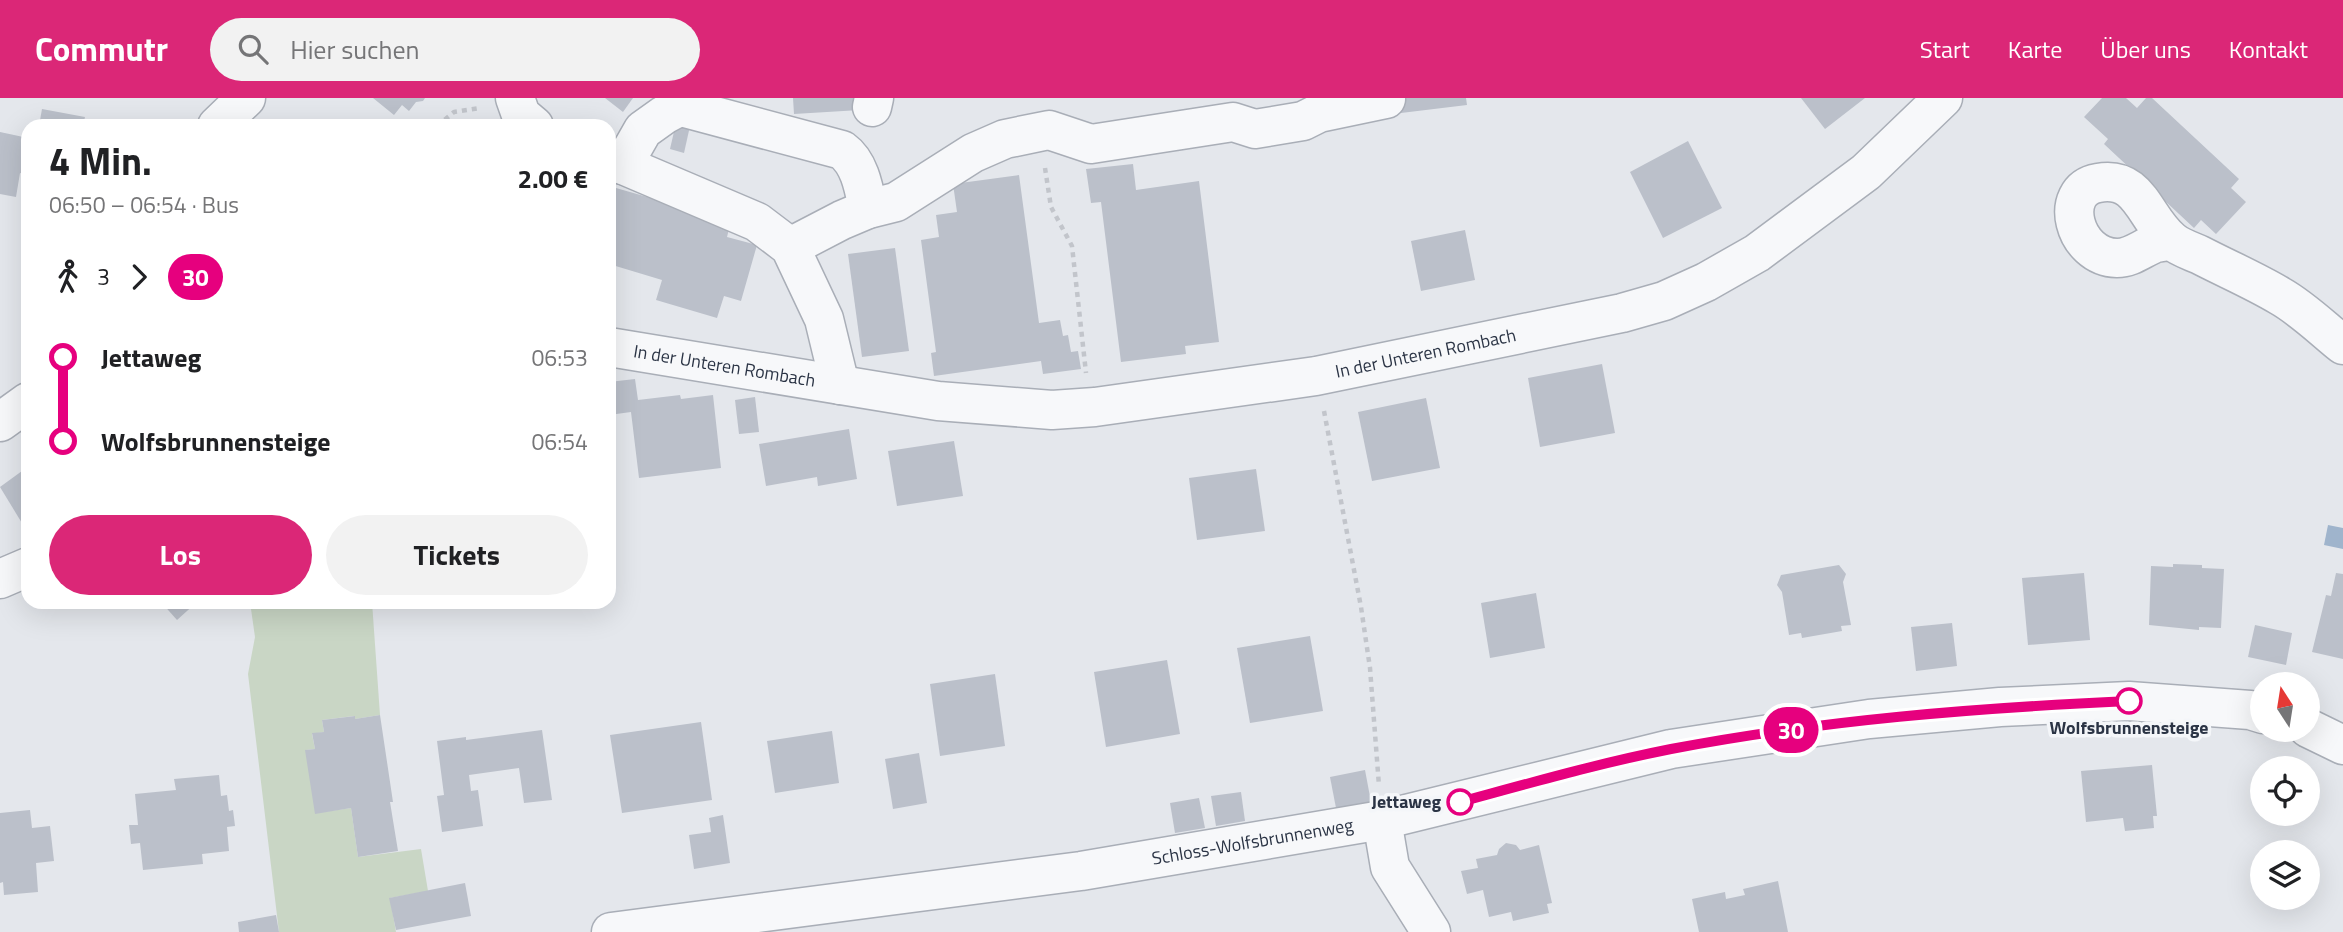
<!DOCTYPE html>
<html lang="de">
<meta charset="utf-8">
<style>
:root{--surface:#fff;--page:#f2f2f2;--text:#202124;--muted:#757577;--accent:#db2777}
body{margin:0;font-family:"Titillium Web",sans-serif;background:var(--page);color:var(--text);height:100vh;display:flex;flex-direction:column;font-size:26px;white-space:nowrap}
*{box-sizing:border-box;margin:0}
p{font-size:23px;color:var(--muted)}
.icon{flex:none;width:38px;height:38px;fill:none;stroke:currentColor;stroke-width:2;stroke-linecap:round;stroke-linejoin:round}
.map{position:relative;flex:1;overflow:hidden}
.details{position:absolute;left:21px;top:21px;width:595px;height:490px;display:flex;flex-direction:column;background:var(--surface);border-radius:21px;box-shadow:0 7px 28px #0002}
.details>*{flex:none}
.badge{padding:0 14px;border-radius:23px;font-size:24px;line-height:46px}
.needle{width:46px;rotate:348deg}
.buttons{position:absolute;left:2250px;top:574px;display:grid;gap:14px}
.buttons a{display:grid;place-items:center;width:70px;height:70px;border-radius:50%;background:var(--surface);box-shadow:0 7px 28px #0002;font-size:35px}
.map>.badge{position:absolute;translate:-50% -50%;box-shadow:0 0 0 4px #fff}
.legs{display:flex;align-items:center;gap:10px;height:77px;padding:0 28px;font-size:23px}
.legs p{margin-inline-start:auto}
.overview{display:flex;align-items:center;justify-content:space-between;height:119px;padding:0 28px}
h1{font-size:38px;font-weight:700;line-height:52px}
.cta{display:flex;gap:14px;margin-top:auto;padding:14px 28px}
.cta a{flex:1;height:80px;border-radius:42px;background:var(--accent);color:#fff;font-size:28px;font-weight:700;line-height:80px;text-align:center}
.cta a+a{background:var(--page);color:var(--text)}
ul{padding:0 28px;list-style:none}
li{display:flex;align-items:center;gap:24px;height:84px;font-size:26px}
li i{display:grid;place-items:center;width:10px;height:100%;margin:0 9px;background:currentColor}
li i::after{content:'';width:18px;height:18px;margin:-9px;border:5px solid;border-radius:50%;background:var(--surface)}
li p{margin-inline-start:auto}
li:first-child i{background:linear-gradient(#0000 50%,currentColor 0)}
li:last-child i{background:linear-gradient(currentColor 50%,#0000 0)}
header{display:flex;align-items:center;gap:42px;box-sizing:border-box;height:98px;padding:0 35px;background:var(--accent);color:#fff}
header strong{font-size:33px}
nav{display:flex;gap:38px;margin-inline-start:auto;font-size:24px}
.search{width:490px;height:63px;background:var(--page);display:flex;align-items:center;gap:18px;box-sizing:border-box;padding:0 24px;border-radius:38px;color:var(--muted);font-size:26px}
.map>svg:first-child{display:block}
</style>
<header>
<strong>Commutr</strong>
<div class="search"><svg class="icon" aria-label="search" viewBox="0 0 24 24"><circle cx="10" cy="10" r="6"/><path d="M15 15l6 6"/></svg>Hier suchen</div>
<nav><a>Start</a><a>Karte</a><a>Über uns</a><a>Kontakt</a></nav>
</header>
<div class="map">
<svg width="2343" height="834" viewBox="0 0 2343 834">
<rect width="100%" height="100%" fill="#e4e7ec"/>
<!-- green -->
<path fill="#c9d6c5" d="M250 504H372L380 617 355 621 354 618 322 622 324 634 312 636 315 651 306 652 316 715 351 710 358 759 421 751 428 793 390 800 396 834H279L248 576 255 539Z"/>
<!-- water -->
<path fill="#9fb4cc" d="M2328 427 2343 430V451L2324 447Z"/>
<!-- building -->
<g fill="#bbc0ca">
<path d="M373 0H425L423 3 416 4 409 13 402 7 394 17Z"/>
<path d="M605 0H633L623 14Z"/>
<path d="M793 0H859L860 12 794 16Z"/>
<path d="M1399 0H1466L1467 7 1401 15Z"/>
<path d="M1801 0H1865L1825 31Z"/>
<path d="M2102 0H2126L2137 10 2146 0H2152L2239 81 2231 90 2246 104 2216 136 2201 122 2194 130 2104 46 2108 41 2084 19Z"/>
<path d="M42 11 85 19 83 28H39Z"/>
<path d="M676 25 690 28 684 55 670 51Z"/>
<path d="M0 34 28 40V77L20 75 16 99 0 96Z"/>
<path d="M1688 43 1722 110 1663 140 1630 74Z"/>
<path d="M1133 66 1136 92 1199 83 1219 244 1185 248 1186 256 1121 264 1101 104 1091 105 1086 71Z"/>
<path d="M1019 77 1039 225 1060 222 1063 238 1068 237 1071 254 1078 253 1081 271 1043 276 1041 263 934 278 931 255 936 254 921 142 939 139 936 117 957 114 953 86Z"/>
<path d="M609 88 731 123 727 139 757 147 741 203 724 198 717 220 656 202 662 182 609 166Z"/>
<path d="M1465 132 1475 182 1421 193 1411 143Z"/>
<path d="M895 150 909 253 862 259 848 156Z"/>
<path d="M1602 266 1615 335 1540 349 1528 280Z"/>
<path d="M635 281 638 302 680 297 681 301 713 297 721 370 639 380 631 314 609 317V284Z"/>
<path d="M755 299 759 334 739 336 735 302Z"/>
<path d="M1426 300 1440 370 1372 383 1358 314Z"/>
<path d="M849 331 857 381 818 388 817 379 766 388 759 346Z"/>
<path d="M954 343 963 398 897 408 888 353Z"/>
<path d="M1256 371 1265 433 1197 442 1189 380Z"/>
<path d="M22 373 28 382V435L0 389Z"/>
<path d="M2173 466 2202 467V470L2224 471 2221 530 2199 529V532L2149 527 2151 468 2173 469Z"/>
<path d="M1839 467 1846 476 1843 484 1851 527 1841 528 1842 533 1802 540 1801 535 1789 537 1782 494 1777 487 1781 477Z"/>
<path d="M2084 475 2090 542 2028 547 2022 480Z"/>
<path d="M2336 475 2343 476V561L2312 554 2326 497 2331 498Z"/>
<path d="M1536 495 1545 550 1490 560 1481 505Z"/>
<path d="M161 504H197L177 522Z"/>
<path d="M1952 525 1957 568 1916 573 1911 529Z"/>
<path d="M2255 527 2292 535 2286 567 2248 559Z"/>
<path d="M1310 538 1323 613 1250 625 1237 550Z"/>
<path d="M1167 562 1180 636 1106 649 1094 574Z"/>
<path d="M995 576 1005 648 940 658 930 586Z"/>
<path d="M380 617 393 704H390L398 753 358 759 351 710 315 716 305 652 315 651 312 635 324 634 322 622 355 618V621Z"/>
<path d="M701 624 712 702 622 715 610 637Z"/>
<path d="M542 632 552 702 524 705 519 670 469 677 471 693 478 692 483 728 442 734 437 698 444 697 437 643 466 639V642Z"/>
<path d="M832 633 839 685 775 695 767 643Z"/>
<path d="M919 655 927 705 893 711 885 661Z"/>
<path d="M2152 667 2157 718H2153L2154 730 2125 733 2123 720 2086 724 2081 673Z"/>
<path d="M1365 672 1371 704 1336 710 1330 679Z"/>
<path d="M219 677 221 698 227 697 229 713 233 712 235 728 227 729 229 753 202 756 203 766 143 772 140 745 131 746 129 727H138L135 696 176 692 174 681Z"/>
<path d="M1241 694 1245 723 1216 728 1211 698Z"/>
<path d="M1199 700 1205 730 1175 735 1170 705Z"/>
<path d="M30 712 32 730 50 728 54 763 36 765 38 794 4 797 3 784 0 785V715Z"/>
<path d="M723 717 730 765 694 771 689 737 711 734 709 720Z"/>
<path d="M1506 745 1516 747 1520 752 1539 747 1552 805 1547 806 1549 815 1513 823 1511 814 1489 819 1483 792 1467 796 1461 773 1478 770 1476 761 1497 757 1499 751Z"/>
<path d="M1778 783 1788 834H1699L1692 801 1725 794 1726 801 1745 797 1743 791Z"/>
<path d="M465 785 471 818 396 832 389 800Z"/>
<path d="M276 817 279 834H239L238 824Z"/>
</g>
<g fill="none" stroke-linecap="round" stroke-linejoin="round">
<defs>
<g id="minor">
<path d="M515 0 521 17 534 28"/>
<path d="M681 9 842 52C860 65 864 91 868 111"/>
<path d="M872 9 874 0"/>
<path d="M217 28 246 0"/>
<path d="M609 61 757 124 790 149 824 221 840 287"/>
<path d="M623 67 643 32 664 17 696 0"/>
<path d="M2172 143C2167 143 2161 144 2156 145 2142 150 2132 160 2117 160 2073 159 2057 92 2098 85 2141 77 2144 121 2172 143 2179 149 2191 153 2200 157 2227 171 2255 183 2280 198 2303 211 2323 231 2343 247"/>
<path d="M790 149 842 122 868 111 896 104 973 55 1005 41 1049 32 1091 46 1233 24 1255 31 1303 23 1319 15 1386 1"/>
<path id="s1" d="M609 249 938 303 1052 312 1095 309 1316 278 1622 215 1664 203 1706 184 1757 155 1866 74 1943 0"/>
<path d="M0 324 28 304"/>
<path d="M0 481 28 469"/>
<path d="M2308 630 2343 647"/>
<path d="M1382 722 1390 769 1431 834"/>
<path id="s2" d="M611 834 1081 773 1382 722 1671 651 1869 621 2000 609 2129 603 2250 612 2263 616"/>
</g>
</defs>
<!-- minor casing -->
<use href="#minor" stroke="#a9aeb7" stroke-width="41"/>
<!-- path -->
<g stroke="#c2c5cb" stroke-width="4.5" stroke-dasharray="5 5" stroke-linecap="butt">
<path d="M437 28 454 14 480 10"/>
<path d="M1045 70 1051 109 1072 148 1086 275"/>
<path d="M1324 313 1361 509 1370 570 1379 688"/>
</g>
<!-- minor -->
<use href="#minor" stroke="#f7f8fa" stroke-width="38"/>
</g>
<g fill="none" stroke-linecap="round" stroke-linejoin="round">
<defs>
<path id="line-1" d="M1460 704C1530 685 1600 665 1671 651 1822 622 1976 610 2129 603"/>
</defs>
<!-- line-1 casing -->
<use href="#line-1" stroke="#fff" stroke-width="16"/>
<!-- line-1 -->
<use href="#line-1" stroke="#e6007e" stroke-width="10"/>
</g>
<!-- markers -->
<g fill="#fff" stroke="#e6007e" stroke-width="3.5">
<circle cx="2129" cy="603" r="12"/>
<circle cx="1460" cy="704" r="12"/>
</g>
<g text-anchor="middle" stroke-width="7" stroke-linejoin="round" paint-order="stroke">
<!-- street labels -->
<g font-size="18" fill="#2b3445" stroke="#f4f6f9">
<text dy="6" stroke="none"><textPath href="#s1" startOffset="826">In der Unteren Rombach</textPath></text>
<text dy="6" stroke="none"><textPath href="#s1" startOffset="117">In der Unteren Rombach</textPath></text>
<text dy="6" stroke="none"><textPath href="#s2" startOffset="648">Schloss-Wolfsbrunnenweg</textPath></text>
</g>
<!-- stop labels -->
<g font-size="18" font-weight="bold" fill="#2b3445" stroke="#f4f6f9">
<text x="2129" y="636">Wolfsbrunnensteige</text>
<text x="1441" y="710" text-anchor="end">Jettaweg</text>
</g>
</g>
</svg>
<div class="buttons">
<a><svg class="needle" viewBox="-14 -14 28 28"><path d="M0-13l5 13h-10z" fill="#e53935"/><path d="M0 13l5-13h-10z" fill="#757577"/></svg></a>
<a><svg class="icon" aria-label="locate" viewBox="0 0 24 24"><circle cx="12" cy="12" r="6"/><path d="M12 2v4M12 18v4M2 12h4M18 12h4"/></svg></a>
<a><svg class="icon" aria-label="layers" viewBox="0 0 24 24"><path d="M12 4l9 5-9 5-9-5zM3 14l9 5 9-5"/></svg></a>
</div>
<b class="badge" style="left:1791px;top:632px;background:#e6007e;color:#fff">30</b>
<section class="details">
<div class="overview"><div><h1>4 Min.</h1><p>06:50 – 06:54 · Bus</p></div><b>2.00 €</b></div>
<div class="legs"><svg class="icon" aria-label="walk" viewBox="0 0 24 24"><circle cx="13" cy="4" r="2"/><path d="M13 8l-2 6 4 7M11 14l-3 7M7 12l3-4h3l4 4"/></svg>3<svg class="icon" aria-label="forward" viewBox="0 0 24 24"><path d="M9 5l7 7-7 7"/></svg><b class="badge" style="background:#e6007e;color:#fff">30</b></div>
<ul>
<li><i style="color:#e6007e"></i><b>Jettaweg</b><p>06:53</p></li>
<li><i style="color:#e6007e"></i><b>Wolfsbrunnensteige</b><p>06:54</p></li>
</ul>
<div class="cta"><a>Los</a><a>Tickets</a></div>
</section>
</div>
